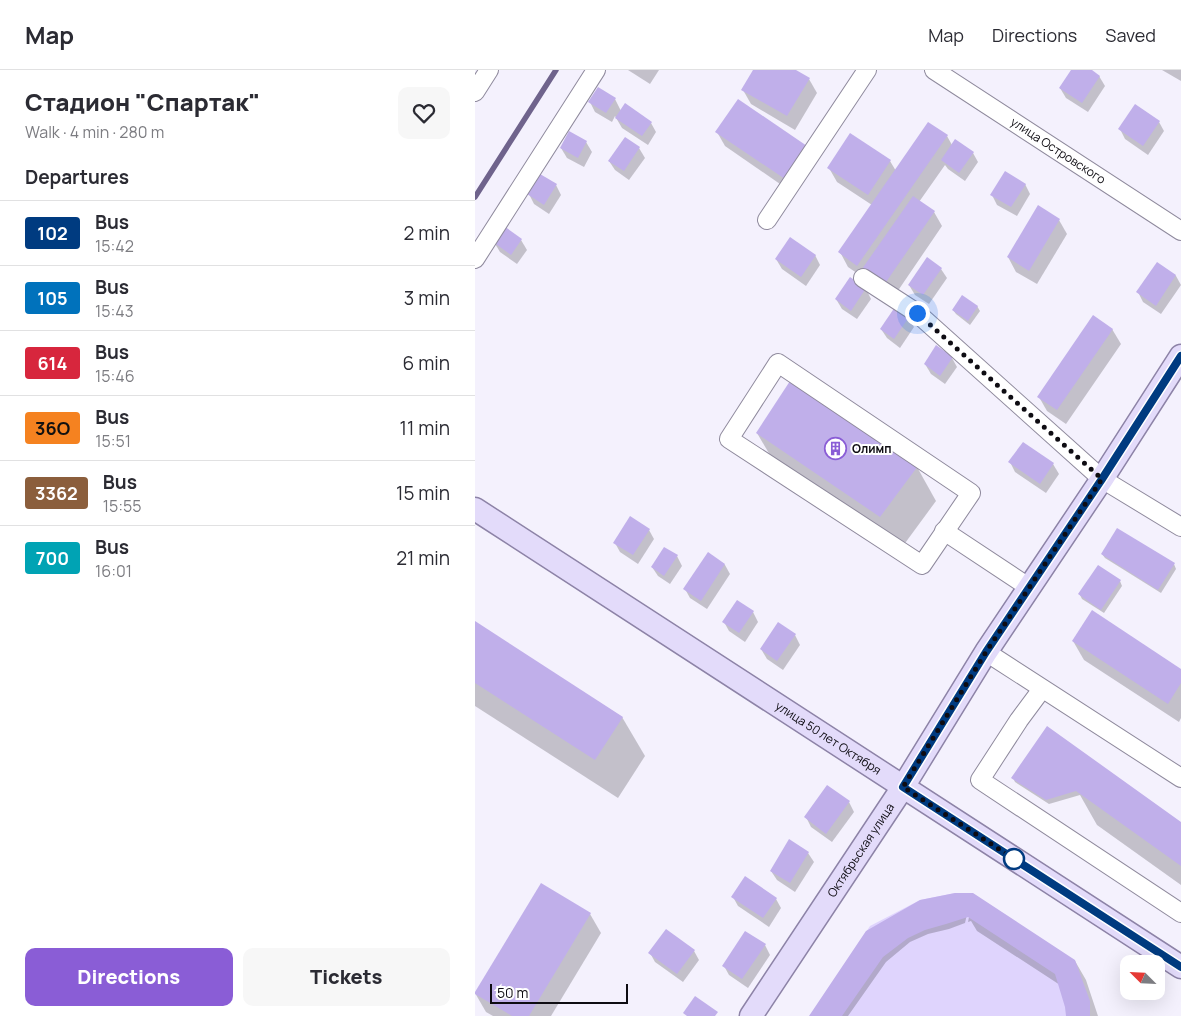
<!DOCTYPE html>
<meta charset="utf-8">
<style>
:root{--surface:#fff;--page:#f7f7f7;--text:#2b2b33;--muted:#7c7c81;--line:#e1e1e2;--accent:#8a5dd6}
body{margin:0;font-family:Manrope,sans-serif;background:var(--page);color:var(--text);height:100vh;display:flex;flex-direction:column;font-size:19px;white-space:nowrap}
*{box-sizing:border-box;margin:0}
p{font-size:16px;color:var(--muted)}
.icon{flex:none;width:28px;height:28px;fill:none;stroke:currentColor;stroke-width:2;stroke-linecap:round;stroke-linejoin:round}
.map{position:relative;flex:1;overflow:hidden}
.details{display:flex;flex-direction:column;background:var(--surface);width:475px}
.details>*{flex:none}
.badge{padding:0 10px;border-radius:4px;font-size:18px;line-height:32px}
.needle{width:32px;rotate:294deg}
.buttons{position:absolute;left:645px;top:885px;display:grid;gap:10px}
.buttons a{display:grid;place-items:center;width:45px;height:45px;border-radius:10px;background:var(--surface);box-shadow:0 5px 20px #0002;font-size:25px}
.scale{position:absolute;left:15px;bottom:12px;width:138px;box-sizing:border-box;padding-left:5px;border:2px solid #0e0c12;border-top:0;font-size:14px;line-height:18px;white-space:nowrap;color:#0e0c12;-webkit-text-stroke:4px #fff;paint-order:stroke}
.you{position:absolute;width:25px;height:25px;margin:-12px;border:4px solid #fff;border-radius:50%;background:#1a73e8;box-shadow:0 0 0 8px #1a73e833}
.map>.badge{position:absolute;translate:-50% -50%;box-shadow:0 0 0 2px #fff}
h2{padding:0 25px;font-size:19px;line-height:45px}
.round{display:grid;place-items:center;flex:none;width:52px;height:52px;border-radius:10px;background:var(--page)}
.summary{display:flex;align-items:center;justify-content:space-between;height:85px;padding:0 25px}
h1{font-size:24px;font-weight:800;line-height:38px}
.button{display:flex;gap:10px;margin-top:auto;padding:10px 25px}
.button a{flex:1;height:58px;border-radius:10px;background:var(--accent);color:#fff;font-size:20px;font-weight:800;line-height:58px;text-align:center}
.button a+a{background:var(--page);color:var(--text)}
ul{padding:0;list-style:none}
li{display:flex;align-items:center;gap:15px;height:65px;padding:0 25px;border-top:1px solid var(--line)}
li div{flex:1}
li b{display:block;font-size:19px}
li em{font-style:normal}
li .badge{min-width:55px;font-weight:700;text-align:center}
header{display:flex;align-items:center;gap:30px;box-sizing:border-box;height:70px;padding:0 25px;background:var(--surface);border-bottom:1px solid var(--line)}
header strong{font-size:24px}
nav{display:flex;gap:28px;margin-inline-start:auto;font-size:18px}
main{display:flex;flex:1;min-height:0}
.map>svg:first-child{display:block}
</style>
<header>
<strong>Map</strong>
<nav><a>Map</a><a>Directions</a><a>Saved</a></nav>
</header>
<main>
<section class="details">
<div class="summary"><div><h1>Стадион &quot;Спартак&quot;</h1><p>Walk · 4 min · 280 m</p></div><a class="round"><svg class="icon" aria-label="heart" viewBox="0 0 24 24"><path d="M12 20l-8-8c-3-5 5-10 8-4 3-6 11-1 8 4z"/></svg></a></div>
<h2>Departures</h2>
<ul>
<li><span class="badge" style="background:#003b80;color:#fff">102</span><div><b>Bus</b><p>15:42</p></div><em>2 min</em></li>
<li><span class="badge" style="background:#0072bc;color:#fff">105</span><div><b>Bus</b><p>15:43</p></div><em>3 min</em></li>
<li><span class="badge" style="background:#d7263d;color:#fff">614</span><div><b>Bus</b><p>15:46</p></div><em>6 min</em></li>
<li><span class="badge" style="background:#f58220;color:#111">36О</span><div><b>Bus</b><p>15:51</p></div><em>11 min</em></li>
<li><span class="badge" style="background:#8b5e3c;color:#fff">3362</span><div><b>Bus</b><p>15:55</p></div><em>15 min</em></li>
<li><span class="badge" style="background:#00a3b4;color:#fff">700</span><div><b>Bus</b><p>16:01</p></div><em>21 min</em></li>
</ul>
<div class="button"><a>Directions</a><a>Tickets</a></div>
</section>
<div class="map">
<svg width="706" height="946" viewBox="0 0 706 946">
<rect width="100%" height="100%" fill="#f4f1fd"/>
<!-- green -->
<path fill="#dfd4fd" d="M480 823 519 842 591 887 607 946H336L395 856 445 830Z"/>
<!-- shadow -->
<g fill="#0003">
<path d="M153 0H184L175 14Z"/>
<path d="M279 0H319L334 9 342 23 320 60 276 34 268 20Z"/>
<path d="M597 0H614L624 6 630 16 613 42 591 28 585 18Z"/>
<path d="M687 0H706V11Z"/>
<path d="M140 29 146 41 176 53 181 62 173 75 147 58 140 46 137 52 120 42 115 32Z"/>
<path d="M684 52 689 61 673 85 650 69 645 59Z"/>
<path d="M242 62 339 92 318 123 250 76Z"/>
<path d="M472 66 477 75 498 83 503 92 490 111 473 99 470 95 444 132 459 142 467 156 418 228 373 197 365 182 397 135 362 112 354 98 415 91 421 101Z"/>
<path d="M150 68 164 78 170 88 154 110 140 100 134 91Z"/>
<path d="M111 72 117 82 109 97 92 88 86 78Z"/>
<path d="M550 114 555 124 542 146 522 135 517 125Z"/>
<path d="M81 115 86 125 74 144 59 134 54 124Z"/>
<path d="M584 150 592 164 562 214 541 202 533 187Z"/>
<path d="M46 170 52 180 42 194 25 182 19 172Z"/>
<path d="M340 185 345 195 331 216 307 199 301 189Z"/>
<path d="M682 194 701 206 706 215 686 244 668 232 663 222Z"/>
<path d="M466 199 472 208 454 234 440 225 434 215Z"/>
<path d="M391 219 396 229 382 249 367 239 361 229Z"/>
<path d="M502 236 505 241 495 255 481 244 478 240Z"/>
<path d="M433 248 439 257 425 278 412 268 406 259Z"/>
<path d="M637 259 646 274 591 354 572 341 564 327Z"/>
<path d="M477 288 482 297 470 314 456 304 450 294Z"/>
<path d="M282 363 442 397 461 431 425 480 302 397Z"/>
<path d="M548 373 578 394 584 404 571 423 540 402 535 392Z"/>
<path d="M174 460 179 469 163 494 145 482 140 473Z"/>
<path d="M233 484 250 495 255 504 232 539 215 528 210 519Z"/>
<path d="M627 484 699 494 701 499 686 523 630 488Z"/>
<path d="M202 486 207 496 195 514 183 506 177 497Z"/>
<path d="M645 511 647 516 629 543 607 529 605 525Z"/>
<path d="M278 542 283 552 270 572 254 561 249 552Z"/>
<path d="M0 553 147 647 170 686 143 728 0 636Z"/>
<path d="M320 565 325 575 308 600 292 589 286 579Z"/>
<path d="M598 571 706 600V648L704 652 609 590Z"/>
<path d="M572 658 706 754V815L622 755 605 725 574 734 540 712 538 708Z"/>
<path d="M374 732 379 742 357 772 336 757 331 747Z"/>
<path d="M333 783 339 792 320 822 302 810 296 801Z"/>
<path d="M480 824H498L600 891 611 910 623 946H592L591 937 585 915 502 861 496 851 493 852 498 827H496L490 853 474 859 453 864 435 872 411 892 373 946H335L392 862 446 831Z"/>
<path d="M258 827 301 829 306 838 294 857 263 836Z"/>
<path d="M115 844 126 863 76 946H18L11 942 0 923Z"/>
<path d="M290 875 295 885 273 918 254 905 249 896Z"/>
<path d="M219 881 224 890 208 912 180 892 175 883Z"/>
</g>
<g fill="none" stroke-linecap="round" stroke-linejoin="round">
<!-- stream -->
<path stroke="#6f638c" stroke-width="5.5" d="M0 127 81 0"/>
</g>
<!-- building -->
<g fill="#c0afea">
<path d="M278 0H321L335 8 312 46 266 20Z"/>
<path d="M596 0H617L625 6 607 33 584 18Z"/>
<path d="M123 17 141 28 131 43 113 32Z"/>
<path d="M263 29 332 76 310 109 240 62Z"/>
<path d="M150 33 177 52 167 66 140 48Z"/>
<path d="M660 34 685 51 668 76 643 59Z"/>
<path d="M453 52 473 65 382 196 363 182Z"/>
<path d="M94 61 112 71 103 88 85 78Z"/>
<path d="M375 63 416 90 393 125 352 98Z"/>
<path d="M150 67 165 77 149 101 133 91Z"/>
<path d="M480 69 499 82 484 103 466 90Z"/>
<path d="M530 101 551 114 536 137 515 125Z"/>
<path d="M65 104 82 114 69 135 52 124Z"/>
<path d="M438 126 460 141 409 215 387 199Z"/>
<path d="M563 135 585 149 554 201 532 187Z"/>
<path d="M29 156 47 169 36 185 18 172Z"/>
<path d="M315 167 341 185 326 207 300 189Z"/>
<path d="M452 187 467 198 448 225 433 215Z"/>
<path d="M682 192 701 205 681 236 661 222Z"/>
<path d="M375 207 391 218 376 241 360 229Z"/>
<path d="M487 225 503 236 493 251 477 240Z"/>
<path d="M420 237 434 247 419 269 405 259Z"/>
<path d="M618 245 638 259 582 340 562 327Z"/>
<path d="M461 275 478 287 465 306 449 294Z"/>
<path d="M315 311 443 396 405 447 281 363Z"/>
<path d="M548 372 579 393 565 414 533 392Z"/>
<path d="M155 446 175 459 158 485 138 473Z"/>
<path d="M642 458 700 493 683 520 626 484Z"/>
<path d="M189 477 203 485 189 506 176 497Z"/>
<path d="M233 482 250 494 226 531 208 519Z"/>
<path d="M623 495 646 510 626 540 603 524Z"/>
<path d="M262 530 279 541 264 563 247 552Z"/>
<path d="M617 540 706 599V613L693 634 597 571Z"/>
<path d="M0 551 148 647 120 690 0 613Z"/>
<path d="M303 552 321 564 302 591 285 579Z"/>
<path d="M572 656 706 752V796L601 721 571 730 536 708Z"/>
<path d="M352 715 375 731 351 764 329 747Z"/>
<path d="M314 769 334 782 315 813 295 801Z"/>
<path d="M270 806 302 828 288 848 256 827Z"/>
<path d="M66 813 116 843 54 946H37L0 924V922Z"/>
<path d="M480 823H498L600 890 615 931V946H591L590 937 580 904 493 847 471 854 450 860 433 868 408 887 367 946H334L391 861 445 830Z"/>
<path d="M191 859 220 880 202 904 173 883Z"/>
<path d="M270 861 291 874 267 909 247 896Z"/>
<path d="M220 926 243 942 240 946H212L208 943Z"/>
</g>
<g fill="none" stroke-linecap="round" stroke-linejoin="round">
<defs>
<g id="minor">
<path id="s1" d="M459 0 706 161"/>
<path d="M0 22 14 0"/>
<path d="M292 150 392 0"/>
<path d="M0 189 121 0"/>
<path d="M388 208 442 243 627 409 706 457"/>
<path d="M303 293 496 423 447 495 254 369Z"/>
<path d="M469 461 555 518"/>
<path d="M511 582 706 708"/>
<path d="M567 619 544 650 505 710 706 843"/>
</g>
<g id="major">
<path id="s2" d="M0 439 706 897"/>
<path id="s3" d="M276 946 428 717 511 582 627 409 706 286"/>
</g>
</defs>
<!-- minor casing -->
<use href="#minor" stroke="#8f8a9d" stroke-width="20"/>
<!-- major casing -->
<use href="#major" stroke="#8d83a7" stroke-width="25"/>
<!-- minor -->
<use href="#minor" stroke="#fff" stroke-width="18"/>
<!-- major -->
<use href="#major" stroke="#e3dbfa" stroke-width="22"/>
</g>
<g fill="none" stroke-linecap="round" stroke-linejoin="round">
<defs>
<path id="line" d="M706 286 627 409 511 582 428 717 706 897"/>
</defs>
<!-- line casing -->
<use href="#line" stroke="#fff" stroke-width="11"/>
<!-- line -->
<use href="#line" stroke="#003b80" stroke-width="8"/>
<!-- walk -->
<path stroke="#0e0c12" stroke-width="5" stroke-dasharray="0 9" d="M442 243 627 409 511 582 428 717 544 792 539 789"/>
</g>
<!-- icons -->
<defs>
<symbol id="building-ring" viewBox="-11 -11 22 22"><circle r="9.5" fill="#fff" stroke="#8a5dd6" stroke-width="1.5"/><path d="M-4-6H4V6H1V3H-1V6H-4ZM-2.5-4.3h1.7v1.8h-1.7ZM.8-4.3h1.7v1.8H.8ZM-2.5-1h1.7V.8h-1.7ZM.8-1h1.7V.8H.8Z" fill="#8a5dd6"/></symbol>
</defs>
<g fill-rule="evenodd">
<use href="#building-ring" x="348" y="366" width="25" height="25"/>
</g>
<!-- markers -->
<circle fill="#fff" stroke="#003b80" stroke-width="2.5" cx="539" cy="789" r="10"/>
<g text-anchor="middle" stroke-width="4" stroke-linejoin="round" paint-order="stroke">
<!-- street labels -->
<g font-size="12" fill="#0e0c12" stroke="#fff">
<text dy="4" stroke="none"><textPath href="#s1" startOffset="148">улица Островского</textPath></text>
<text dy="4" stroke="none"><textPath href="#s2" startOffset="421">улица 50 лет Октября</textPath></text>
<text dy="4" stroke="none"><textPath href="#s3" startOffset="199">Октябрьская улица</textPath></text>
</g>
<!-- poi labels -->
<g font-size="12" font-weight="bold" fill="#0e0c12" stroke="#fff" text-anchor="start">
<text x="377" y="383">Олимп</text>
</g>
</g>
</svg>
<div class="buttons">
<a><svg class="needle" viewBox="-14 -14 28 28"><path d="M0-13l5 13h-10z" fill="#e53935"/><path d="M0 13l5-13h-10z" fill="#7c7c81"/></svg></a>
</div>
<div class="scale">50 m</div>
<div class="you" style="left:442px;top:243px"></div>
</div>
</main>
